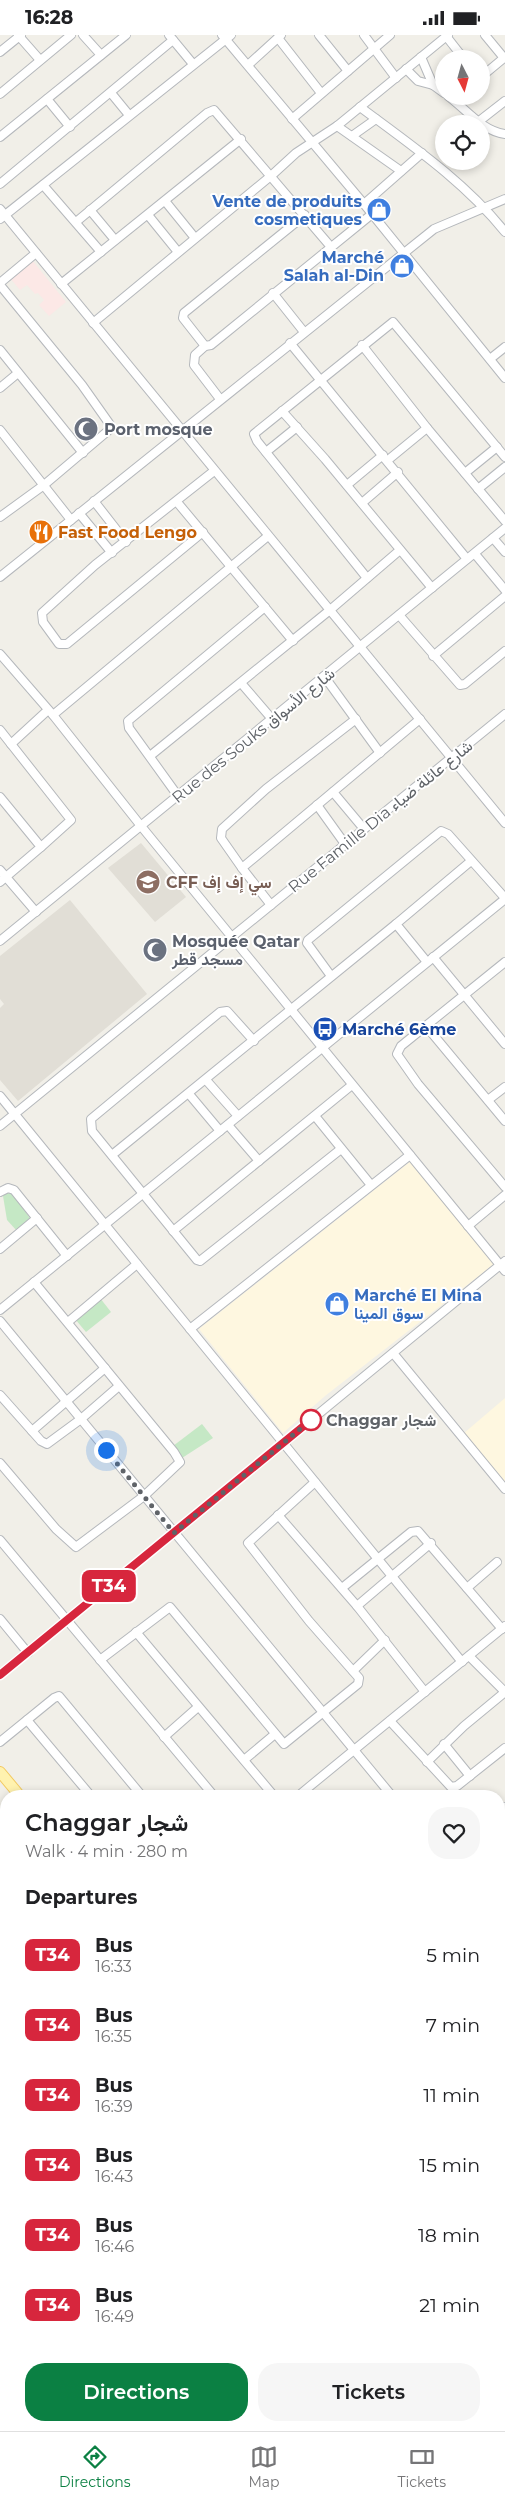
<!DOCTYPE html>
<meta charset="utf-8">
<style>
:root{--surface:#fff;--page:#f6f6f6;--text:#202124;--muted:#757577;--line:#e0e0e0;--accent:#0b8043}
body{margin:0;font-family:Montserrat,Vazirmatn,sans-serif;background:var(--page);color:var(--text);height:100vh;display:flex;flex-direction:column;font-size:19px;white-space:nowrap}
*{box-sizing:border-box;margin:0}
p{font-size:16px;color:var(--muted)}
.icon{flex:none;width:28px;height:28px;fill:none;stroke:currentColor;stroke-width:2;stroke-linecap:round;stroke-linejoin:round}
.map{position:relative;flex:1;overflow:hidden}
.side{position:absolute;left:0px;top:1755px;width:505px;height:641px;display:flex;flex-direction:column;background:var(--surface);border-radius:20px 20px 0 0;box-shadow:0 2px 8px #0003}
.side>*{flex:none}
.badge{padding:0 10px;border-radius:8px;font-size:18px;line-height:32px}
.needle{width:32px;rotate:174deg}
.buttons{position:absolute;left:435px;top:15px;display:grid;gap:10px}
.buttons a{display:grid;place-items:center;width:55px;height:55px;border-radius:50%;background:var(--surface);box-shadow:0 2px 8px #0003;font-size:25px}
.you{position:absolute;width:25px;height:25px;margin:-12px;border:4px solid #fff;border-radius:50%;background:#1a73e8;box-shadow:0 0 0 8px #1a73e833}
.map>.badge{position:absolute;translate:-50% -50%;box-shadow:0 0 0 2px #fff}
h2{padding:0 25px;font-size:19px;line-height:45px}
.round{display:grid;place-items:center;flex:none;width:52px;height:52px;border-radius:20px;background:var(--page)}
.overview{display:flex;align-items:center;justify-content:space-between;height:85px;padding:0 25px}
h1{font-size:24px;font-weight:600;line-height:38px}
.cta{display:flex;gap:10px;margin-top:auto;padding:10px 25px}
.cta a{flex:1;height:58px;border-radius:20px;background:var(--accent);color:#fff;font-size:20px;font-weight:600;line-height:58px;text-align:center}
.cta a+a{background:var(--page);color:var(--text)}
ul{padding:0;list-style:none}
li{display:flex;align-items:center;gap:15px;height:70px;padding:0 25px}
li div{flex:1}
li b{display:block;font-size:19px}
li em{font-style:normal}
li .badge{min-width:55px;font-weight:700;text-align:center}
.status{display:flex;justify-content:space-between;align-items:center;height:35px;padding:0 25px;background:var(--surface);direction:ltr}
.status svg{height:14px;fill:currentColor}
.dock{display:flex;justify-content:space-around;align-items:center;height:70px;border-top:1px solid var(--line);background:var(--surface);font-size:14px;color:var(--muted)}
.dock a{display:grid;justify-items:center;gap:2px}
.dock .current{color:var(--accent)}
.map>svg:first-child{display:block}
</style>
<div class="status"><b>16:28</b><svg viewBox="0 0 49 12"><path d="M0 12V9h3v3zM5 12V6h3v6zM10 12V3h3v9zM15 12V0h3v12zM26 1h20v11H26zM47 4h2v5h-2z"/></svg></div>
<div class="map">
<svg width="505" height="2396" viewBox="0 0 505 2396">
<rect width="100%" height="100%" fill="#f1efe8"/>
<!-- commercial -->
<g fill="#fef7e0">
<path d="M411 1126 494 1229 325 1361 283 1398 199 1294Z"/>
<path d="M505 1363V1447L464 1398Z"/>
</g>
<!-- education -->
<g fill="#e1ded6">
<path d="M141 808 186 862 155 887 108 833Z"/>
<path d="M70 865 147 959 18 1066 0 1045V973L4 969 0 964V921Z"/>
</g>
<!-- medical -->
<path fill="#fce8e6" d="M32 225 66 267 49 281 39 270 44 265 38 258 35 259 27 250 20 255 10 243Z"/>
<!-- green -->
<g fill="#c5e8c5">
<path d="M8 1157 13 1158 31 1185 17 1196 7 1185 3 1161Z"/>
<path d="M100 1263 111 1277 86 1297 75 1284Z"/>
<path d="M202 1389 213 1403 182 1423 173 1411Z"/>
</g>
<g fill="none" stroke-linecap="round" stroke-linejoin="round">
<defs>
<g id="minor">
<path d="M18 0 40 25"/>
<path d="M83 0 101 20"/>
<path d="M169 0 193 29"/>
<path d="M222 0 364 169 505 343"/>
<path d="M319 0 348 36"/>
<path d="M364 0 396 43"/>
<path d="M485 0 504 23"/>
<path d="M446 1 464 24"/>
<path d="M278 3 321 58"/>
<path d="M0 17 21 0"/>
<path d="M421 22 433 50"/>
<path d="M248 30 281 0"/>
<path d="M406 34 418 46 433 50 444 58"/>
<path d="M481 42 505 22"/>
<path d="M111 58 129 80"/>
<path d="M0 59 71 0"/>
<path d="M448 61C466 74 482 96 505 99"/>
<path d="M47 64 70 92"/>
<path d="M360 72C411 110 465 147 505 197"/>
<path d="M292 84 390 0"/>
<path d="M478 87 505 66"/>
<path d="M337 91 401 136"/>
<path d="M352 101 376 84"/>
<path d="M0 102 126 0"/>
<path d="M0 149 173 5"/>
<path d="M43 150 101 217"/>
<path d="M165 166 195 203"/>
<path d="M364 169 422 118"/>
<path d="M0 174 505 788"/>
<path d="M90 175 115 205"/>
<path d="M148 180 178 217"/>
<path d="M0 184 231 0"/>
<path d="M76 187 207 78 214 75 331 212"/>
<path d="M0 248 36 218"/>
<path d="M61 249 241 104"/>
<path d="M0 250 82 350 111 391 109 395 44 450 0 482"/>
<path d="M273 258 304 297"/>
<path d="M93 288 272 140 296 118 337 91 448 0"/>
<path d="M290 308 467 524"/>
<path d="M362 310 427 393 505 486"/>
<path d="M205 311 183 283 184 278 305 180"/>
<path d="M0 315 83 418"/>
<path d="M490 324 505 312"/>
<path d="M0 353 18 338"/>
<path d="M220 364 194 330 195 320 205 311 211 310 372 179"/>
<path d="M282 376 325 424 432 553"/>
<path d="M0 395 71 485"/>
<path d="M266 417 297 392"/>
<path d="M388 425 427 393"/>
<path d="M465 438 497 412"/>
<path d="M347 450 383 420"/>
<path d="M478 454 505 432"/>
<path d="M94 466 126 507"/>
<path d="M177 467 293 606"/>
<path d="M362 468 398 437"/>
<path d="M79 478 112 518"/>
<path d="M203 497 67 609H59L43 587 42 578 95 530 214 436"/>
<path d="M493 503 505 517"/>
<path d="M475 519 505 555"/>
<path d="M0 542 434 194 505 164"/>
<path d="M367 543 257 406 254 399 393 287 505 422"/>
<path d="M399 580 460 650 465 649 505 616"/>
<path d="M0 619 53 680 141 791 505 1236"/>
<path d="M433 621 505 561"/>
<path d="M324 641 380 718"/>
<path d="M241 648 272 684"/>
<path d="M53 680 268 501"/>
<path d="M0 695 71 785 41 812"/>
<path d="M11 709 48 675"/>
<path d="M150 721 330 575 400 515"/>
<path d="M333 757 364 794"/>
<path d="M178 761 129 693 128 686 265 572"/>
<path d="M0 762 41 812 0 847"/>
<path d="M317 770 345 809"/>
<path d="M242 833 221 803 222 794 266 754 356 684"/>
<path d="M0 835 36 877"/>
<path d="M271 870 242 833 420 684"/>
<path d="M0 906 505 493"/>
<path d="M433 922 505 1009"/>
<path d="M427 927 396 889 471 826"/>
<path d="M505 927 401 1011 397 1019 418 1049 505 1152"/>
<path d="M331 941 307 908 308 905 441 796 448 799 505 863"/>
<path d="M426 991 505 1086"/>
<path d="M254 1006 227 976 220 977 91 1084 92 1096 197 1225 200 1226 341 1114"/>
<path d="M206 1045 238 1081"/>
<path d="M189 1059 220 1096"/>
<path d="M0 1061 462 1627"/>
<path d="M488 1065 505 1052"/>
<path d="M315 1081 371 1150"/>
<path d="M228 1090 259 1126"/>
<path d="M0 1091 505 679"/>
<path d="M112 1120 396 889"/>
<path d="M0 1157 8 1153 14 1155 67 1221"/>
<path d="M468 1191 505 1160"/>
<path d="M173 1196 352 1050"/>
<path d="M0 1214 37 1183"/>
<path d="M0 1275 505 864"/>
<path d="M0 1286 392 1761"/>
<path d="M68 1287 137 1229"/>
<path d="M190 1294 410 1120"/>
<path d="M393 1318 505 1454"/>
<path d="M0 1360 41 1406 47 1409 81 1384 119 1351"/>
<path d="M32 1396 105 1333"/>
<path d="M0 1428 56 1494 76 1512 144 1461 180 1427 174 1417 34 1247"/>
<path d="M278 1480 357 1571 425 1657"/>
<path d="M0 1505 214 1761"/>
<path d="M342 1553 411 1497 418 1496 502 1594"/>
<path d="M467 1553 497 1527"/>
<path d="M357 1571 431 1508"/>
<path d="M0 1584 28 1618"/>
<path d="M136 1597 274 1761"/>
<path d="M100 1625 170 1572 284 1709 358 1649 359 1643 309 1586 248 1508 315 1447"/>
<path d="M353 1636 385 1605"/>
<path d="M0 1640 505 1226"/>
<path d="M27 1685 91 1761"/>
<path d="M390 1686 451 1752 457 1751 505 1713"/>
<path d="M164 1702 198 1672"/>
<path d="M0 1707 54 1663 59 1661 142 1761"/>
<path d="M444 1709 470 1741"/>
<path d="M244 1725 275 1699"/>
<path d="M427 1727 464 1691 505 1657 469 1621"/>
<path d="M298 1761 505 1591"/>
<path d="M499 1778 505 1772"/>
<path d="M499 1849 505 1843"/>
<path d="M499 1892 505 1900"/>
<path d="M499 1923 505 1918"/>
<path d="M499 1970 505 1978"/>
<path d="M0 2005 6 2000"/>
<path d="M499 2037 505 2045"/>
<path d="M499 2085 505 2080"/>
<path d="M499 2123 505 2131"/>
<path d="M499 2150 505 2145"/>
<path d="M499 2210 505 2205"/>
<path d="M499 2256H505"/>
<path d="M0 2307 6 2308"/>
<path d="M499 2330 505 2325"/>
<path d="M0 2365H6"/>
<path d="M95 2390 97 2396"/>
<path d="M48 2396 49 2390"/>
<path d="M161 2396 167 2390"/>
</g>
<g id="major">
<path d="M0 1737 20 1761"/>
<path d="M499 2337 505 2344"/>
</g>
</defs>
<!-- minor casing -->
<use href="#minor" stroke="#b5b8bc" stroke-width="10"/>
<!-- major casing -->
<use href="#major" stroke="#f2c960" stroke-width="12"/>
<!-- minor -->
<use href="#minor" stroke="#fff" stroke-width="8"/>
<!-- major -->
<use href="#major" stroke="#fff2af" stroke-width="10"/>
</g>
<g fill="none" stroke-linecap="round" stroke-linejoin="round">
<defs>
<path id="line" d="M0 1640 311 1385"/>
</defs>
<!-- line casing -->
<use href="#line" stroke="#fff" stroke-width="11"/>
<!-- line -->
<use href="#line" stroke="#d7263d" stroke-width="8"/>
<!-- walk -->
<path stroke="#5f6368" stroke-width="5" stroke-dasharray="0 9" d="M106 1415 174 1498 311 1385"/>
</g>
<!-- icons -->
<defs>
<symbol id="shop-disc" viewBox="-11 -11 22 22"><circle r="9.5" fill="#3f7fe0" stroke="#fff"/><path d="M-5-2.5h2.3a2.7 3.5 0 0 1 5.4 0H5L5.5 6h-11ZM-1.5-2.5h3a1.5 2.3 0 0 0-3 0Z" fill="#fff"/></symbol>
<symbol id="mosque-disc" viewBox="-11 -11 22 22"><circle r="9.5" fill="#6b7280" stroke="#fff"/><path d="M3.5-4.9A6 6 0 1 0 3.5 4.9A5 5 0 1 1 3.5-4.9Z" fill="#fff"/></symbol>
<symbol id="restaurant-disc" viewBox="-11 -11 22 22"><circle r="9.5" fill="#e8710a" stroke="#fff"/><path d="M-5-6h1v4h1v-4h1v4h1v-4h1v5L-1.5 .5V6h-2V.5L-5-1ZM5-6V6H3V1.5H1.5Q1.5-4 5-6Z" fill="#fff"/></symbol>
<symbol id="university-disc" viewBox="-11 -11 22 22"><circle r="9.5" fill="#8d6e63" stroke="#fff"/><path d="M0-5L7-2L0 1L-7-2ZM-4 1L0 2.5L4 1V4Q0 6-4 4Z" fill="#fff"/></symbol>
<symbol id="bus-disc" viewBox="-11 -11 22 22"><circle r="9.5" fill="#1a4fb4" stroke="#fff"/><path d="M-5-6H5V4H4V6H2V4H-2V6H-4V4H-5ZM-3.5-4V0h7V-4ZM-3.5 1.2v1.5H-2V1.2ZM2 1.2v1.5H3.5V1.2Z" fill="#fff"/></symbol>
</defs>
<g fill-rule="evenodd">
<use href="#shop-disc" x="365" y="161" width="28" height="28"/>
<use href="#shop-disc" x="388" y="217" width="28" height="28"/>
<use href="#mosque-disc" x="72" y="380" width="28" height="28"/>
<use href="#restaurant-disc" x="27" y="483" width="28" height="28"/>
<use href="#university-disc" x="134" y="833" width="28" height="28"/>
<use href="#mosque-disc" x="141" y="901" width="28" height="28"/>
<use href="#bus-disc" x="311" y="980" width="28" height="28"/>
<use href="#shop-disc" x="323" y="1255" width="28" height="28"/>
</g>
<!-- markers -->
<circle fill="#fff" stroke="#d7263d" stroke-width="2.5" cx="311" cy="1385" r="10"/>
<g text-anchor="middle" stroke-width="4" stroke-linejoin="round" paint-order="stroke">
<!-- shop labels -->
<g font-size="16" font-weight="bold" fill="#366cbe" stroke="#fff" text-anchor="end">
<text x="362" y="172">Vente de produits<tspan x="362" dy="18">cosmetiques</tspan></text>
<text x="384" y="228">Marché<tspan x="384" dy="18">Salah al-Din</tspan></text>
<text x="354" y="1266" text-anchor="start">Marché El Mina<tspan x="354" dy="18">سوق المينا</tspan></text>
</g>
<!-- worship labels -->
<g font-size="16" font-weight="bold" fill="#5b616d" stroke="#fff" text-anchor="start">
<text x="104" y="400">Port mosque</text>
<text x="172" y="912">Mosquée Qatar<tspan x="172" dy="18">مسجد قطر</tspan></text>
</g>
<!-- food labels -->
<g font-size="16" font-weight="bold" fill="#c56008" stroke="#fff" text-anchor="start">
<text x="58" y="503">Fast Food Lengo</text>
</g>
<!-- street labels -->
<g font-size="16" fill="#5f6368" stroke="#fff">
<text transform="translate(253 700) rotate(-39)" y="6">Rue des Souks شارع الأسواق</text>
<text transform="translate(380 781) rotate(-39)" y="6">Rue Famille Dia شارع عائلة ضياء</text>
</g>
<!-- education labels -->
<g font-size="16" font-weight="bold" fill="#785e54" stroke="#fff" text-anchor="start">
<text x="166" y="853">CFF سي إف إف</text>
</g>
<!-- transit labels -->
<g font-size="16" font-weight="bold" fill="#164399" stroke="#fff" text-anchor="start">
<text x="342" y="1000">Marché 6ème</text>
</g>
<!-- stop labels -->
<g font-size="16" font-weight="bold" fill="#5f6368" stroke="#fff" text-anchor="start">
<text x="326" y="1391">Chaggar شجار</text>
</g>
</g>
</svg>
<div class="buttons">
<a><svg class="needle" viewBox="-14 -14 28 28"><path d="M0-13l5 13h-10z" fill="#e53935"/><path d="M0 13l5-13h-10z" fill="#757577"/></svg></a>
<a><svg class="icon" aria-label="locate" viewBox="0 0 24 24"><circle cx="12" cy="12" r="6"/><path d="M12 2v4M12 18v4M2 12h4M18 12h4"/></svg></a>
</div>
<div class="you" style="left:106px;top:1415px"></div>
<b class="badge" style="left:109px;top:1551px;background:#d7263d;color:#fff">T34</b>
<section class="side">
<div class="overview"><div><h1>Chaggar شجار</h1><p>Walk · 4 min · 280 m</p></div><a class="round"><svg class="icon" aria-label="heart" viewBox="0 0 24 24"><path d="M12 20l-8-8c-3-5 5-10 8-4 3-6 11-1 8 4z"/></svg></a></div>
<h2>Departures</h2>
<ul>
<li><span class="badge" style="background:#d7263d;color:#fff">T34</span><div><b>Bus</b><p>16:33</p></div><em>5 min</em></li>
<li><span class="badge" style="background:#d7263d;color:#fff">T34</span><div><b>Bus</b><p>16:35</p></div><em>7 min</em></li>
<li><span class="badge" style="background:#d7263d;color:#fff">T34</span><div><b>Bus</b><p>16:39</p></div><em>11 min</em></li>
<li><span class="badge" style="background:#d7263d;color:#fff">T34</span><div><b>Bus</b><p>16:43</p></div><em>15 min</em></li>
<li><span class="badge" style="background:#d7263d;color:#fff">T34</span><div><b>Bus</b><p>16:46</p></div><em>18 min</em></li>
<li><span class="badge" style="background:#d7263d;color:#fff">T34</span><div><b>Bus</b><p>16:49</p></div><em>21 min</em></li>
</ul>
<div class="cta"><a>Directions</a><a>Tickets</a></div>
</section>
</div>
<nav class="dock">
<a class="current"><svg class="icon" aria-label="directions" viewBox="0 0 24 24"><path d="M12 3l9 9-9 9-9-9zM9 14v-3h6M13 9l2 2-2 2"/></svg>Directions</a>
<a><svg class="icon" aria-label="map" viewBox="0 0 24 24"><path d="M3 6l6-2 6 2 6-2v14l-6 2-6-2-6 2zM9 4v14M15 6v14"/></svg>Map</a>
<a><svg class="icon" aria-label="tickets" viewBox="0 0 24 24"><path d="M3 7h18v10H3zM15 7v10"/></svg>Tickets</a>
</nav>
